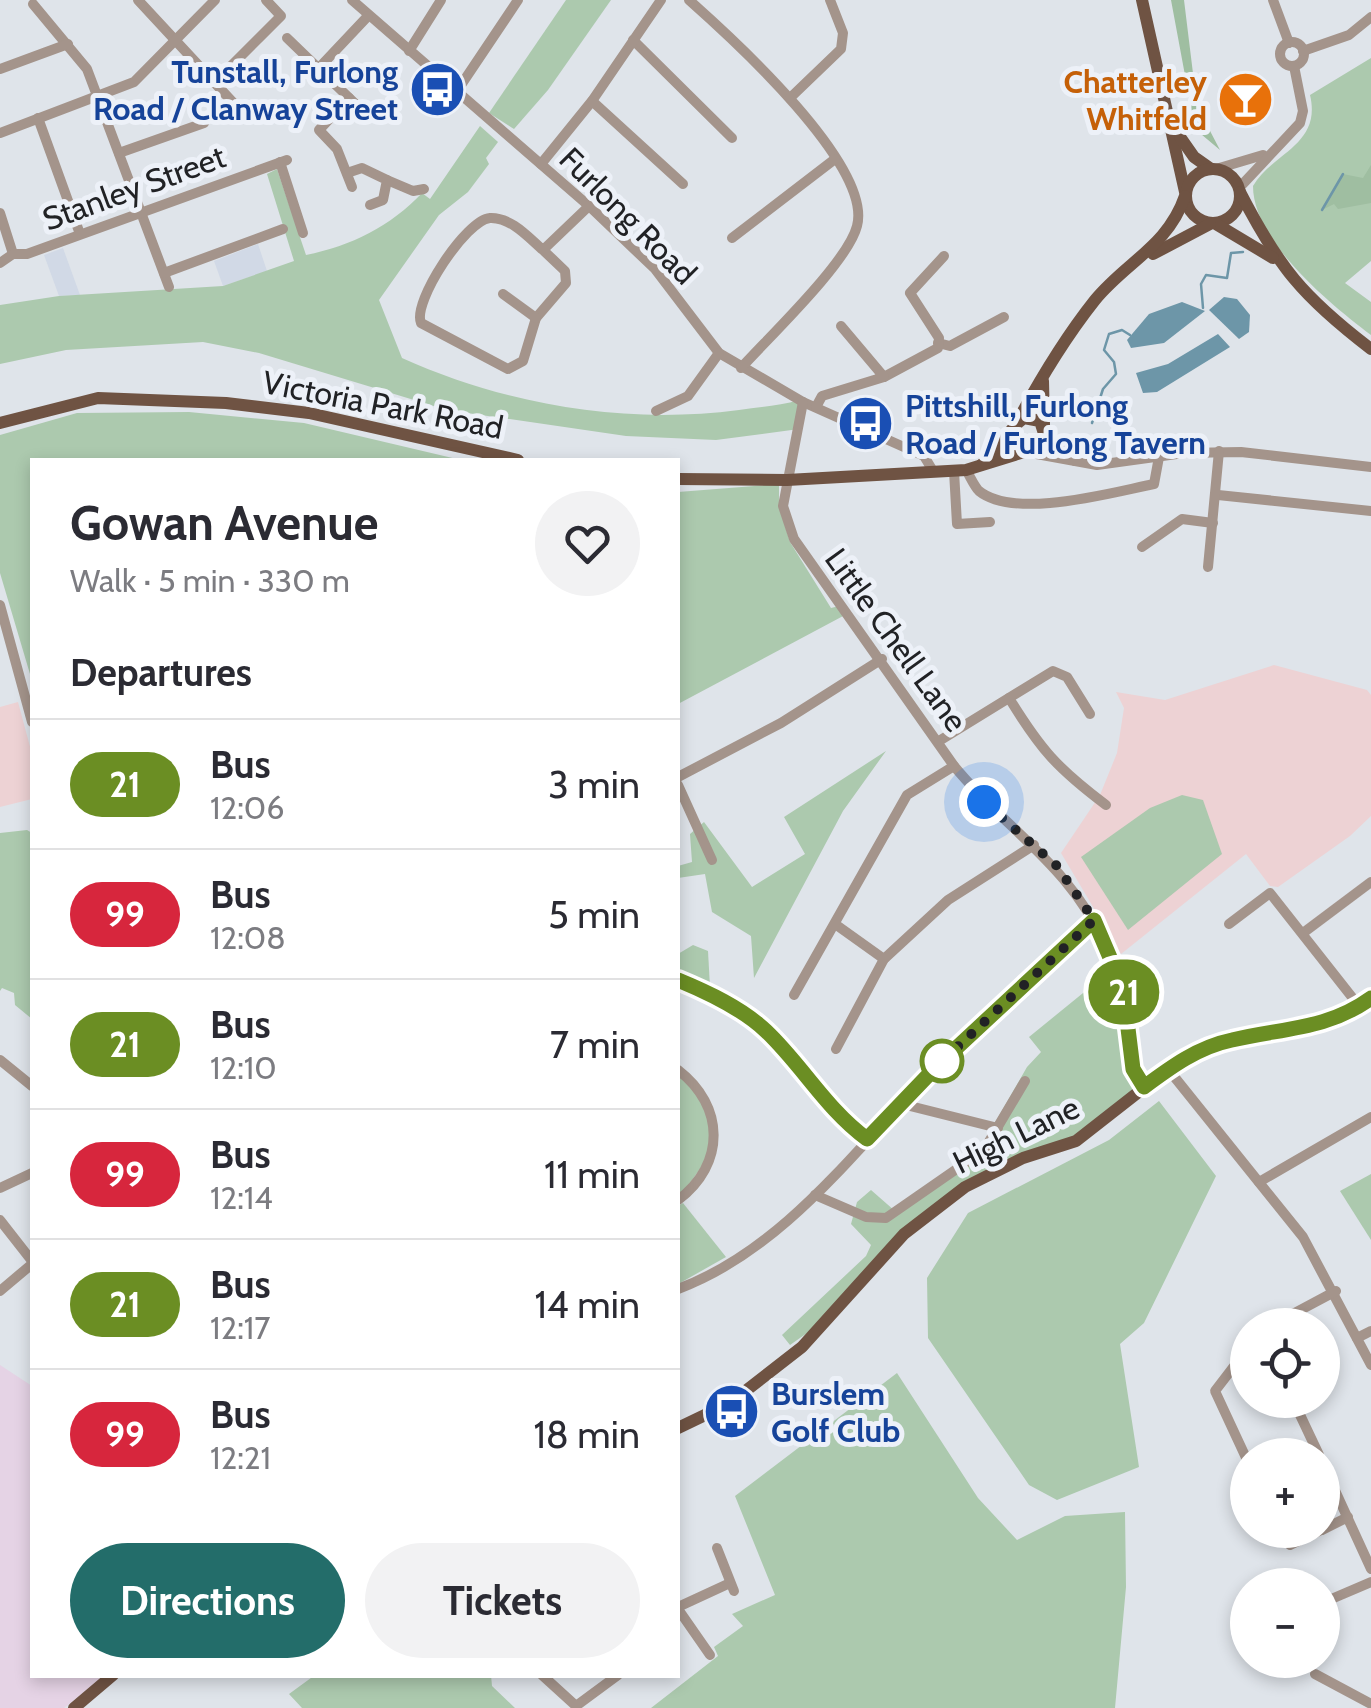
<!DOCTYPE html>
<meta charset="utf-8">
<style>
:root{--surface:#fff;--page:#f2f2f3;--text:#2b2b33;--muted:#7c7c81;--line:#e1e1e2;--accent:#236d6a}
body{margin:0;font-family:Cabin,sans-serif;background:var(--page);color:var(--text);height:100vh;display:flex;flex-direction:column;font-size:38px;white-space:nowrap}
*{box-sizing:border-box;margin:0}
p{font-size:32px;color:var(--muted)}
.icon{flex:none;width:55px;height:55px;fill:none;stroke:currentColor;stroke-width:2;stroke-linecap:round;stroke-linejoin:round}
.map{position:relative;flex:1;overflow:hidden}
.details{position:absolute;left:30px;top:458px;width:650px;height:1220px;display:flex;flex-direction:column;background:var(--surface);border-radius:0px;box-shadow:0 5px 15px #0003}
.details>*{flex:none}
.badge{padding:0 20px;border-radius:32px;font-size:35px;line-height:65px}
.fabs{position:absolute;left:1230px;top:1308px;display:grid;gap:20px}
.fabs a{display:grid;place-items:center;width:110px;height:110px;border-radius:50%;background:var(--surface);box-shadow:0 5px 15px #0003;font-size:50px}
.you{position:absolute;width:50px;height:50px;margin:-25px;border:8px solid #fff;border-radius:50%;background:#1a73e8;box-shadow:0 0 0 15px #1a73e833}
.map>.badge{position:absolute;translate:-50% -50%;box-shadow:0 0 0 5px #fff}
h2{padding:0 40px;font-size:38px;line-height:90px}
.round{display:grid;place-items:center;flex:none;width:105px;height:105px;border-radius:52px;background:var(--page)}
.summary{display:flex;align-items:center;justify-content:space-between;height:170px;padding:0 40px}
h1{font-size:48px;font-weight:700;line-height:75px}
.action{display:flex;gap:20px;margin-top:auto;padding:20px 40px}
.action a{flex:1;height:115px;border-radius:60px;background:var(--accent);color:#fff;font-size:40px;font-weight:700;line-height:115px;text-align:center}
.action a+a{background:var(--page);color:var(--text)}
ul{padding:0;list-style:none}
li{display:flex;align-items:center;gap:30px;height:130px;padding:0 40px;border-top:2px solid var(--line)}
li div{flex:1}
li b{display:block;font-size:38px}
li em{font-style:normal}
li .badge{min-width:110px;font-weight:700;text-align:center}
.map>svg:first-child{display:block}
</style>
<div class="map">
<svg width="1371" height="1708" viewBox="0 0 1371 1708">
<rect width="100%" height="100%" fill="#dfe4ea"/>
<!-- built -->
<g fill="#d1d9e6">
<path d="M258 244 267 271 223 286 214 261Z"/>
<path d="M63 248 80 295 59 296 44 255Z"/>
</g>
<!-- education -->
<g fill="#edd2d4">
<path d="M1274 665 1367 690 1371 695V816L1350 836 1278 887 1270 886 1246 854 1121 954 1061 853 1100 795 1117 753 1124 708 1116 692 1165 700Z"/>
<path d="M18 702 32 754V799L0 807V707Z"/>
</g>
<!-- medical -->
<path fill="#e5d3e5" d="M0 1365 32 1386V1675H105L64 1708H0Z"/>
<!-- green -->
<g fill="#acc9ae">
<path d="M566 0H611L548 90 514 129 489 113Z"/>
<path d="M1371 58V261L1345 283 1371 302V335C1330 304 1253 241 1253 186 1272 153 1322 145 1310 95Z"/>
<path d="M480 126 498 142 486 158 489 164 468 192 439 215 379 300 402 358C507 405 624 425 739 410 759 407 780 406 799 400V429L716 440 626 436 447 410 259 353 203 342 66 350 0 364V305L59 296 223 286 294 261 267 174 277 169 306 255C351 246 391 226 422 193L430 199Z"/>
<path d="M189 412 304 423 461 460H32L30 674 0 573V435L77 413Z"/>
<path d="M779 484V506L790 542 831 608 839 606 845 615 678 704V492Z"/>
<path d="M886 751 843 811 754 978 751 936 712 912 705 874 678 878V866L692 862 690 834 704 822 752 887 805 854 784 817Z"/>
<path d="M1182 795 1203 800 1222 854 1128 930 1081 857 1150 808Z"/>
<path d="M27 830 32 833V1019L15 1005 14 993 2 988 0 991V833Z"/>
<path d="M693 945 708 951 710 987 678 972V954Z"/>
<path d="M1115 967 1144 1087 1099 1127 1023 1158 920 1220 837 1312 790 1345 782 1335 866 1256 871 1245 851 1224 857 1202 871 1190 895 1211 981 1147 1027 1067 1041 1052 1029 1037Z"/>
<path d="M678 1070 705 1097 714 1149 678 1200Z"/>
<path d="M1159 1101 1216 1176 1144 1323 1120 1344 1139 1467 1057 1500 1029 1485 928 1338 927 1278 968 1213 1109 1140Z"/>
<path d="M1371 1174V1240L1340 1191Z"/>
<path d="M683 1203 726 1257 680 1283 678 1206Z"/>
<path d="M897 1373 978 1498 1017 1540 1065 1516 1125 1512 1126 1587 1115 1708H651L718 1656 714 1647 743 1626 732 1614 775 1595 735 1496Z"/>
<path d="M315 1675H491L492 1686 515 1708H302L289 1694Z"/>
</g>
<!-- forest -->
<g fill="#9fbea1">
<path d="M1171 0H1184L1197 106 1220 150 1195 129Z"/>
<path d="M1371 165V203L1338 209 1334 204 1322 210 1343 174 1363 178Z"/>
</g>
<!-- water -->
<g fill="#6d96a8">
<path d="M1224 297 1237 299 1250 315 1249 332 1239 339 1209 310Z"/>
<path d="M1182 302 1205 311 1164 343 1131 348 1127 340 1149 314Z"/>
<path d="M1218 334 1230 347 1157 392 1143 393 1136 373 1168 364Z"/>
</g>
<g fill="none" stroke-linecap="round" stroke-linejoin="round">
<!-- stream -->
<g stroke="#6d96a8" stroke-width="2.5">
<path d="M1322 210 1343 174"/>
<path d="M1203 308 1201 284 1206 275 1227 278 1231 253 1243 252"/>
<path d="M1092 423 1103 389 1116 374 1114 362 1104 350 1109 334 1122 330 1130 335"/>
</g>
</g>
<!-- building -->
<path fill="#67686e" d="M1258 82 1264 103 1243 113 1232 112 1226 88 1234 86 1237 98 1250 94 1247 85Z"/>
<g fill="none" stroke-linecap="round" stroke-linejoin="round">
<!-- minor -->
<g stroke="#a4948b" stroke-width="10">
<path d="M138 0 239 109"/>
<path d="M352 0 589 206 655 269 719 353 803 402 924 456 933 471"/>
<path d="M689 0C733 39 873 166 857 226 848 262 769 337 741 368"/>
<path d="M1273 0 1289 43"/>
<path d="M33 4 87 69 169 287"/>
<path d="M287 38 369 117"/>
<path d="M633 40 732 138"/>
<circle cx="1292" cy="54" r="12"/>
<path d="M409 51 441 0"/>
<path d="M1303 51 1349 35 1371 17"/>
<path d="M0 69 68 44"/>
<path d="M318 69 368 16"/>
<path d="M214 83 281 16 266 0"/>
<path d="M455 94 518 0"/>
<path d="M349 98 319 130 337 149 352 187"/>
<path d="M790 98 841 49 843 33 830 0"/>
<path d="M592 101 683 184"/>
<path d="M38 118 80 234"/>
<path d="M0 133 134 82 215 0"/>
<path d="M119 153 204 123"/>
<path d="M280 162 303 233"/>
<path d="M541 164 592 101 661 0"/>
<path d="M1216 169 1263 155"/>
<path d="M347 173 362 168 387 180 383 200 370 205"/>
<path d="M387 180 413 191 424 189"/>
<path d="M1239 188 1300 123 1303 111 1294 66"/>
<path d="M0 213 13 254"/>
<path d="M732 238 835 159"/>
<path d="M543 250 565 271 566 283 536 318 523 361 508 369 421 323C412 302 466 220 490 218 511 217 529 238 543 250L589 206"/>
<path d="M0 263 13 254H27L287 160"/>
<path d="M164 273 283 229"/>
<path d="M503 294 536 318"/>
<path d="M938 343 950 346 1004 317"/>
<path d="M884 377 938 348 939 338 910 293 944 256"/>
<path d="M803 402 783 506 794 539 954 766C1010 834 1067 862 1107 947 1129 992 1120 1045 1144 1087"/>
<path d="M816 407 822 396 884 377 841 326"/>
<path d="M656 411 688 396 719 353"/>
<path d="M1046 430 1075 461"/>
<path d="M1031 453 1097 465 1184 453 1241 452 1371 467"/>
<path d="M966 470C970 476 974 486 979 491 1015 520 1113 492 1154 484L1159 457"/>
<path d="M954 471 957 524 990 522"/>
<path d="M1218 495 1371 511"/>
<path d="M1142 547 1182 519 1213 523"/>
<path d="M1208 567 1219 451"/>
<path d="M0 605 32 722"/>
<path d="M1009 698C1041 750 1057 768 1106 805"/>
<path d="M939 741 1053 671 1067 677 1090 714"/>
<path d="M678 777 781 723 882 659"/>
<path d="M678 785 712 860"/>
<path d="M835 924 884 959"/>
<path d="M1229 924 1270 893 1359 1006"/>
<path d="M1303 933 1371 882"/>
<path d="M678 980C707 992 742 1008 765 1031 801 1066 826 1109 867 1139"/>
<path d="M794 995 907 795 954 766"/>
<path d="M836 1049 884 959 948 900 1034 845"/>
<path d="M0 1060 32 1086"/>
<path d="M1168 1069 1303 1237 1371 1365"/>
<path d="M678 1070C725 1106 726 1164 678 1200"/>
<path d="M902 1104 998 1128"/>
<path d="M1259 1182 1371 1117"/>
<path d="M0 1188 32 1173"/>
<path d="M815 1195 866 1217 886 1218 984 1150 1025 1081"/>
<path d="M0 1220 32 1261"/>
<path d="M678 1289C787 1248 857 1146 937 1066 987 1016 1041 969 1094 920"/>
<path d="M0 1291 32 1264"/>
<path d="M1272 1325 1336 1291"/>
<path d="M1357 1338 1371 1331"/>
<path d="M1248 1348 1215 1391 1248 1462"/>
<path d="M1293 1400 1319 1455"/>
<path d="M1322 1462 1371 1569"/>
<path d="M1322 1530 1348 1517"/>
<path d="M1290 1545 1321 1530"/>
<path d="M717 1548 734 1591"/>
<path d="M1322 1603 1371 1582"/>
<path d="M678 1607 730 1583"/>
<path d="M678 1609 710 1655"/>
<path d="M1315 1674 1371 1704"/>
<path d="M542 1675 576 1706 618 1675"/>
</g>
<!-- major -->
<g stroke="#6f5343" stroke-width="12">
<path d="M1142 0 1185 192"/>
<path d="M1180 137 1194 157 1211 169"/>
<circle cx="1213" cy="196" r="27"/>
<path d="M1240 192C1279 268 1303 297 1371 349"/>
<path d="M1216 224 1273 258"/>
<path d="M1153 254 1210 224"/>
<path d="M1043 381 1044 425"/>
<path d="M0 423 98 398 226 403 309 413 518 460"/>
<path d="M1016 424C1039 381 1064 339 1095 300 1126 262 1168 246 1185 196"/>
<path d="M981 465C999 452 1006 430 1024 418L1040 421 1046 440 1039 449 1024 452 1014 444 1013 430"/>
<path d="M678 479 787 480 966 470 1024 452"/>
<path d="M678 1428 730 1403 802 1347 904 1234 965 1187 1023 1158 1076 1141 1168 1069 1206 1048 1234 1039 1299 1031 1371 998"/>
<path d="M74 1708 113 1675"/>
</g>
</g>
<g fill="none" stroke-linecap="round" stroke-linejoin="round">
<defs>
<path id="line" d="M678 980C707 992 742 1008 766 1031 802 1065 826 1109 867 1139L937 1066 1094 920 1123 988 1133 1069 1144 1087C1171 1067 1198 1047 1232 1040 1282 1028 1327 1030 1371 998"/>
</defs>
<!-- line casing -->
<use href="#line" stroke="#fff" stroke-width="22"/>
<!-- line -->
<use href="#line" stroke="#6b8e23" stroke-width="15"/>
<!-- walk -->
<path stroke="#212225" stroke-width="10" stroke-dasharray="0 18" d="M942 1061 937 1066 1094 920 1057 866 984 802"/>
</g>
<!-- icons -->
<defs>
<symbol id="bus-disc" viewBox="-11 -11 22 22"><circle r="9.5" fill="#1a4fb4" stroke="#edf1f8"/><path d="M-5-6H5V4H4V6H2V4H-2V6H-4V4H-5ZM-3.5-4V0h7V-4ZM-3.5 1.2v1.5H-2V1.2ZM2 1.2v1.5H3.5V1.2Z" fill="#fff"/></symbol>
<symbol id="bar-disc" viewBox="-11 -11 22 22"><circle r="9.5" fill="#e8710a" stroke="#edf1f8"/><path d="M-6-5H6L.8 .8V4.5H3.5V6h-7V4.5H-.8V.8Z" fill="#fff"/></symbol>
</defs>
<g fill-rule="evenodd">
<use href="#bus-disc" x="406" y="58" width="63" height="63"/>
<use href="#bar-disc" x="1214" y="68" width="63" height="63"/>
<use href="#bus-disc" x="834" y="392" width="63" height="63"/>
<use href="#bus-disc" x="700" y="1380" width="63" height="63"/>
</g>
<!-- markers -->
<circle fill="#fff" stroke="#6b8e23" stroke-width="5" cx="942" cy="1061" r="20"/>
<g text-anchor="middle" stroke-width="10" stroke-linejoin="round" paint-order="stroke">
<!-- transit labels -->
<g font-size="32" font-weight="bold" fill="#164399" stroke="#edf1f8" text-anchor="start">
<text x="398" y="83" text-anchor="end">Tunstall, Furlong<tspan x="398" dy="37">Road / Clanway Street</tspan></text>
<text x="905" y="417">Pittshill, Furlong<tspan x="905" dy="37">Road / Furlong Tavern</tspan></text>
<text x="771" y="1405">Burslem<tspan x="771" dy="37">Golf Club</tspan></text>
</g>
<!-- food labels -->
<g font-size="32" font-weight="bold" fill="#c56008" stroke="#edf1f8" text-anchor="end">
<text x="1207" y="93">Chatterley<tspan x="1207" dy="37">Whitfeld</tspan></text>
</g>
<!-- street labels -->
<g font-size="32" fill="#212225" stroke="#edf1f8">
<text transform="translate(134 188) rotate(-20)" y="11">Stanley Street</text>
<text transform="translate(628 216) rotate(45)" y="11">Furlong Road</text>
<text transform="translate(383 405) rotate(11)" y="11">Victoria Park Road</text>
<text transform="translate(896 640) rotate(54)" y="11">Little Chell Lane</text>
<text transform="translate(1016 1135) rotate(-26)" y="11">High Lane</text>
</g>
</g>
</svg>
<div class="fabs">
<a><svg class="icon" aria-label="locate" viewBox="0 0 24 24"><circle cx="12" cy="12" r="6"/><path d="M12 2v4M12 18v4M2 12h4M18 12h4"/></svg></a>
<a>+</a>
<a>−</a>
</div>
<div class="you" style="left:984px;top:802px"></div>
<b class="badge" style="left:1124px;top:992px;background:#6b8e23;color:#fff">21</b>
<section class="details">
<div class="summary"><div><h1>Gowan Avenue</h1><p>Walk · 5 min · 330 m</p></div><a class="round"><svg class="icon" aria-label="heart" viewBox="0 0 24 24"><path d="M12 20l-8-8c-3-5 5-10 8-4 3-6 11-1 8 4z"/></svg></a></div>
<h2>Departures</h2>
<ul>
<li><span class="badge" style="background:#6b8e23;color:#fff">21</span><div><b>Bus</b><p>12:06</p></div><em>3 min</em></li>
<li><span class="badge" style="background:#d7263d;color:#fff">99</span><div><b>Bus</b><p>12:08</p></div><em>5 min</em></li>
<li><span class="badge" style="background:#6b8e23;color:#fff">21</span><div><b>Bus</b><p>12:10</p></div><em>7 min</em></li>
<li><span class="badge" style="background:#d7263d;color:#fff">99</span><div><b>Bus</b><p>12:14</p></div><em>11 min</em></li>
<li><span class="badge" style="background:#6b8e23;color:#fff">21</span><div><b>Bus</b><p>12:17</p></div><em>14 min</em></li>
<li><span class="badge" style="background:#d7263d;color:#fff">99</span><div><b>Bus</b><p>12:21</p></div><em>18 min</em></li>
</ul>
<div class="action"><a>Directions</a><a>Tickets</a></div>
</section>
</div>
